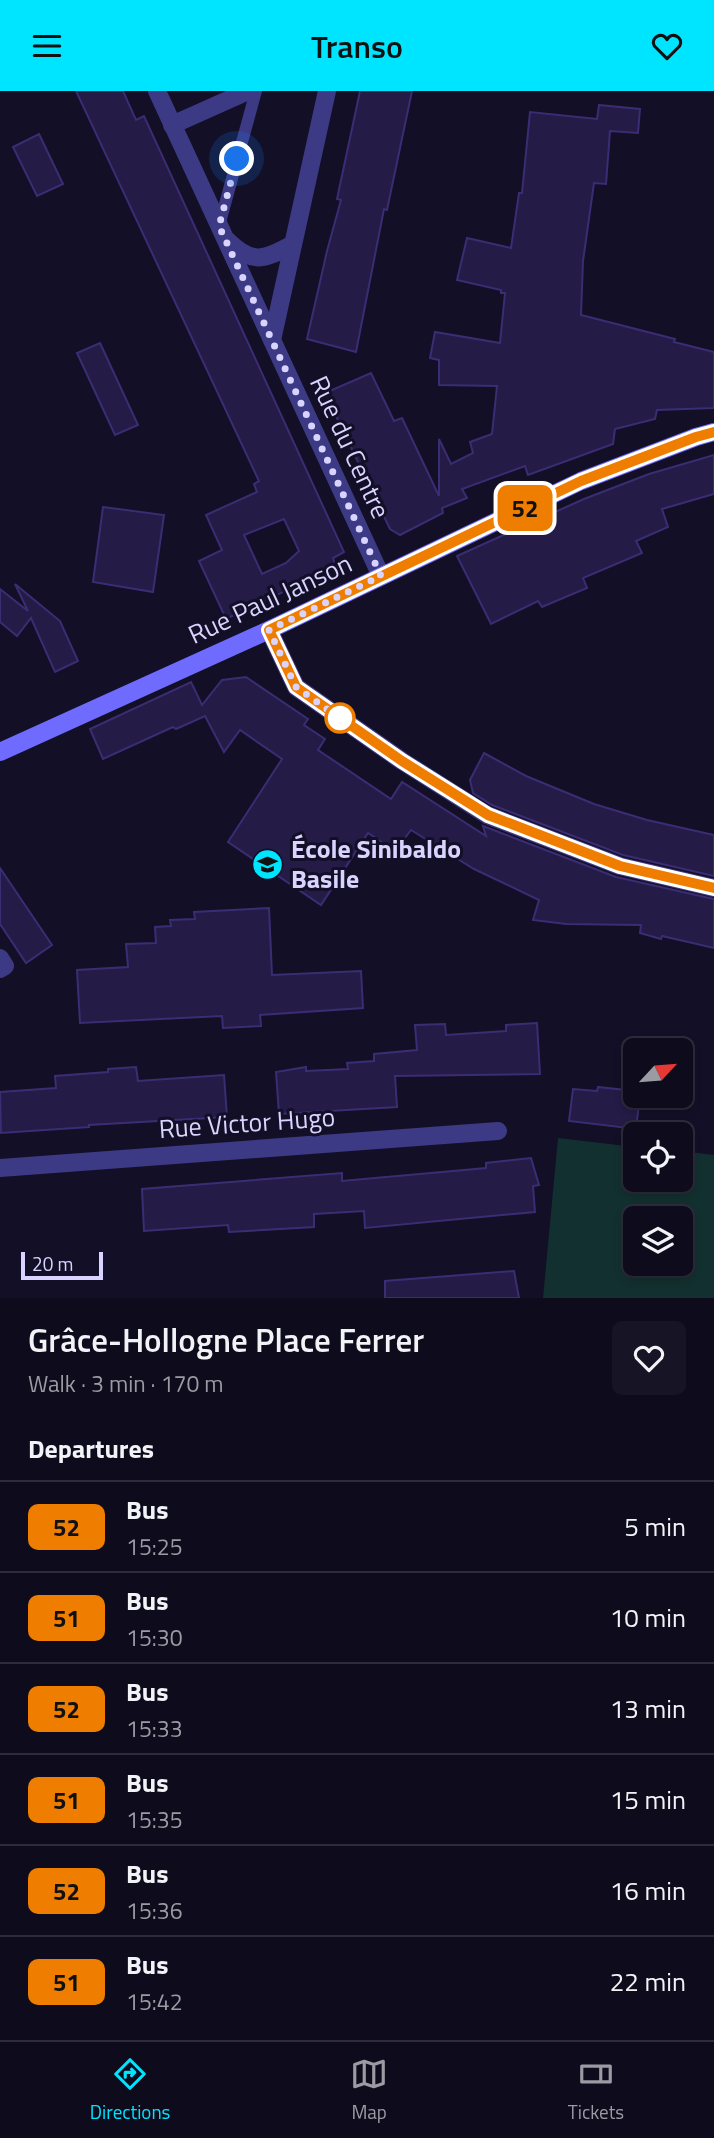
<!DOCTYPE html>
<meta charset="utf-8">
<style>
:root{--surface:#0e0b1c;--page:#171425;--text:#f1f3f6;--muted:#9b9ba3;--line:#2e2b3b;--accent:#00e5ff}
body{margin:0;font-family:"Titillium Web",sans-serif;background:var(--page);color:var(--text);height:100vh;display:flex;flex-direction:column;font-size:26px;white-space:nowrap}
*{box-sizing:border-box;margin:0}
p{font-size:23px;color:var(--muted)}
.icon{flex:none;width:38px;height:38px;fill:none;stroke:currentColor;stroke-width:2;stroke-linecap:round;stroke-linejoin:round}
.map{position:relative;height:1207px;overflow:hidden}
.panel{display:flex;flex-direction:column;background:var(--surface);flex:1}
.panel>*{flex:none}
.badge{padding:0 14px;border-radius:10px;font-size:24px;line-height:46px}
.needle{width:46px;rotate:64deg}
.controls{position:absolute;left:623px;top:947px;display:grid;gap:14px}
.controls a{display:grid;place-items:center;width:70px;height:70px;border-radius:10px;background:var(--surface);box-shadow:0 4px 10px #0003,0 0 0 2px var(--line);font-size:35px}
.scale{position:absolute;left:21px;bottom:18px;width:82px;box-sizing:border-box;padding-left:7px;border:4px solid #d9d4ff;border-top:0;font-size:19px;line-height:24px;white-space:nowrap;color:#d9d4ff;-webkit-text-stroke:5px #130f26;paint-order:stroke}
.you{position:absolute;width:35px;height:35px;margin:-18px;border:5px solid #fff;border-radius:50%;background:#1a73e8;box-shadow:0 0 0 10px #1a73e833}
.map>.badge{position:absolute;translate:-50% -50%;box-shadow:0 0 0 4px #fff}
h2{padding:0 28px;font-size:26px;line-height:63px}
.round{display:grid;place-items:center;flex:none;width:74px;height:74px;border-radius:10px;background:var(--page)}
.head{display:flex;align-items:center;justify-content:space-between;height:119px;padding:0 28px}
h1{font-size:33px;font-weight:600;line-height:52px}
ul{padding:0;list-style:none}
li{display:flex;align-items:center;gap:21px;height:91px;padding:0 28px;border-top:2px solid var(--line)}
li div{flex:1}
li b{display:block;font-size:26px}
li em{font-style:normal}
li .badge{min-width:77px;font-weight:700;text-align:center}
header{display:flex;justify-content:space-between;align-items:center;height:91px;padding:0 28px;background:var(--accent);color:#111;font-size:32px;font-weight:600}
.menu{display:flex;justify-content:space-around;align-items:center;height:98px;border-top:2px solid var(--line);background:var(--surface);font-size:19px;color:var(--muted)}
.menu a{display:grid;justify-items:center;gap:4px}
.menu .selected{color:var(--accent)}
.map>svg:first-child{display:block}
</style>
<header><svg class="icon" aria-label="menu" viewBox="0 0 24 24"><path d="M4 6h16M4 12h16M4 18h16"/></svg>Transo<svg class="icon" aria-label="heart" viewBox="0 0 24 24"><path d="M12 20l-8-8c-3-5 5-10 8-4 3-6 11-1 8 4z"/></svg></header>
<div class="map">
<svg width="714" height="1207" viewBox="0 0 714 1207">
<rect width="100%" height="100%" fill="#130f26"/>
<!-- green -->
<path fill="#12302f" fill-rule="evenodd" d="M558 1047 635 1056V1088H681V1060L714 1064V1207H543ZM635 1127H681V1172H635Z"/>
<!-- building -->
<g fill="#241b47" stroke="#3b2d73" stroke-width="2" fill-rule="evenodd">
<path d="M76 0H123L136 29 144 25 344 461 333 467 336 476 226 528 199 470 222 459 206 424 257 401 254 393 259 390ZM284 428 299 460 286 472 262 483 244 444Z"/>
<path d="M360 0H412L387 119 384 118 356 261 307 248 327 160 341 109 337 108Z"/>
<path d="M599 14 640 18 638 42 610 40 606 93 594 92 583 170 581 224 675 248 674 251 714 261V317L657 319 655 328 615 338 613 353 528 384 525 375 462 398 467 407 442 417 443 422 400 444 390 438 325 302 371 282 394 330 402 327 439 405V348L451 373 473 362 470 351 492 343 497 295 439 294V269L430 267 435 241 500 252 505 202H501V199L457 189 467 147 511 157 519 102H522L530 21 597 28Z"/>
<path d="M39 43 63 93 37 105 13 56Z"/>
<path d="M100 252 138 334 115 344 77 262Z"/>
<path d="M714 364V403L662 418 668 436 636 450 642 462 583 487 587 497 542 516 538 510 491 533 457 465 584 408 649 383Z"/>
<path d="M103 416 164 424 153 501 93 491Z"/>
<path d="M15 493 60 530 78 570 55 581 31 527 17 545 0 531V498L28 520Z"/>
<path d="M246 586 308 628 304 634 325 648 318 659 391 708 402 691 486 745 483 735 616 786 714 808V857L662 845 661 848 640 842 641 834 566 833 533 829 539 809 474 778 411 739 395 760 368 742 321 814 228 751 282 668 240 639 224 661 205 625 176 638 173 636 103 668 90 638 191 591 202 614 222 589Z"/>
<path d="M484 662 526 685 594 713 647 729 714 744V785L623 764 492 714 473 702 470 689Z"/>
<path d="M0 777 52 854 26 872 0 833Z"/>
<path d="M269 817 272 884 361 880 363 917 260 924 261 935 223 937 222 925 80 932 77 879 128 876 126 853 156 852 155 836 171 835 170 829 195 828 194 821Z"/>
<path d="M537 932 540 983 395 985 397 1016 279 1023 276 981 306 976V980L348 978 347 972 374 970V963L417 959 415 934 445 933 446 944 506 940V934Z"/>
<path d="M136 976 138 990 224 984 227 1026 89 1034V1036L1 1042 0 1001 56 997 55 985 108 981V978Z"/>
<path d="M598 996 635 1000V1004H640L636 1038 569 1030 573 998 597 1000Z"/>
<path d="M531 1067 539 1094 533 1095 535 1121 365 1137 364 1120 314 1123V1136L229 1141 228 1134 144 1140 142 1098 342 1082V1090L486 1077V1072Z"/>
<path d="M514 1180 519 1207H385V1190Z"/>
</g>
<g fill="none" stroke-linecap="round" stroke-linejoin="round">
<!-- lane -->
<path stroke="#3d3a85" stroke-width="12" d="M219 135 256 0"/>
<!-- street -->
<g stroke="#3d3a85" stroke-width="18">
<path d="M157 0 381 485"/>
<path d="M172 34 248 0"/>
<path d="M227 149C253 175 265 168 293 153"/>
<path d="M272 249 327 0"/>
<path d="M269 539 296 596 402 670 487 724 620 775 714 797"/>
<path d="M0 867 5 875 0 878"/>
<path d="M0 1077 498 1040"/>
</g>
<!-- secondary -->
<path stroke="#6f6bff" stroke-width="18" d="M0 661 269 539 581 390 696 346 714 341"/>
</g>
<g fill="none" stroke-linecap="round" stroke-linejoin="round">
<defs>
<path id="line" d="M714 341 696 346 581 390 269 539 296 596 402 670 488 724 620 775 714 797"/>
</defs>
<!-- line casing -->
<use href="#line" stroke="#fff" stroke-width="16"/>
<!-- line -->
<use href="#line" stroke="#ef7d00" stroke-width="10"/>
<!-- walk -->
<path stroke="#d9d4ff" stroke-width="7" stroke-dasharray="0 12.6" d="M237 68 219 135 381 485 269 539 296 596 344 630 340 627"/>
</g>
<!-- icons -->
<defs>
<symbol id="school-disc" viewBox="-11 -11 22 22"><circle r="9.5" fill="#00e5ff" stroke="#130f26"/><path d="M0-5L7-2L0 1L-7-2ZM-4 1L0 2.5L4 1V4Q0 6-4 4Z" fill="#111"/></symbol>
</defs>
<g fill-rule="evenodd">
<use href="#school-disc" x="250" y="756" width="35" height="35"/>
</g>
<!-- markers -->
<circle fill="#fff" stroke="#ef7d00" stroke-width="3.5" cx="340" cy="627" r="14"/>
<g text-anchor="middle" stroke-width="6" stroke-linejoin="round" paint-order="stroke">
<!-- street labels -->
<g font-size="26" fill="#d9d4ff" stroke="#130f26">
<text transform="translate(350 356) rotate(65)" y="9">Rue du Centre</text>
<text transform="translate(270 508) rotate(-25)" y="9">Rue Paul Janson</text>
<text transform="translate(247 1032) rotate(-4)" y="9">Rue Victor Hugo</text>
</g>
<!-- poi labels -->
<g font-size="26" font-weight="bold" fill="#d9d4ff" stroke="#130f26" text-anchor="start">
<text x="291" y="767">École Sinibaldo<tspan x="291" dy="30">Basile</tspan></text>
</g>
</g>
</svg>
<div class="controls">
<a><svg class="needle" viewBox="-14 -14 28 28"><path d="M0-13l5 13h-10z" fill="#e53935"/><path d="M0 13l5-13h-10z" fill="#9b9ba3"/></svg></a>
<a><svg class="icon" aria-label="locate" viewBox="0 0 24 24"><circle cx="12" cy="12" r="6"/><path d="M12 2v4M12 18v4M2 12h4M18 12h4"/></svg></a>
<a><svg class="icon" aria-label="layers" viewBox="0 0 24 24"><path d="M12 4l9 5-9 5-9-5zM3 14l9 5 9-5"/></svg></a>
</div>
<div class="scale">20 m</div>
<div class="you" style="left:237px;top:68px"></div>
<b class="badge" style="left:525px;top:417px;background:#ef7d00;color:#111">52</b>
</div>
<section class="panel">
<div class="head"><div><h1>Grâce-Hollogne Place Ferrer</h1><p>Walk · 3 min · 170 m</p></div><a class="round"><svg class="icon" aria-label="heart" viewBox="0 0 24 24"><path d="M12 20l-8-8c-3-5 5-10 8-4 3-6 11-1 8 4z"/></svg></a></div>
<h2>Departures</h2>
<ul>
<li><span class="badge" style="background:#ef7d00;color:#111">52</span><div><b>Bus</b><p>15:25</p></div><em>5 min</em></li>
<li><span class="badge" style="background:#ef7d00;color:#111">51</span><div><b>Bus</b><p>15:30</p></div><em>10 min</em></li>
<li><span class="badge" style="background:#ef7d00;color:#111">52</span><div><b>Bus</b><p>15:33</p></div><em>13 min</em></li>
<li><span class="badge" style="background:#ef7d00;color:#111">51</span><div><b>Bus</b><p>15:35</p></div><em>15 min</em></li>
<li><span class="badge" style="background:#ef7d00;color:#111">52</span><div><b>Bus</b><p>15:36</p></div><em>16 min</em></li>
<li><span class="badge" style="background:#ef7d00;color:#111">51</span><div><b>Bus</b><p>15:42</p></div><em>22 min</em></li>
</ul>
</section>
<nav class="menu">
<a class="selected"><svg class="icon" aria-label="directions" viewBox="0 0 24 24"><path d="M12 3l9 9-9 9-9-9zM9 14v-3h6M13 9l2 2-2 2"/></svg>Directions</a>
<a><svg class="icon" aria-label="map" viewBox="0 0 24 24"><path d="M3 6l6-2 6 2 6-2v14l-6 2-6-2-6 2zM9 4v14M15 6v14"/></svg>Map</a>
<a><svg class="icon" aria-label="tickets" viewBox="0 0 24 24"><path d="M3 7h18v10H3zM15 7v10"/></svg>Tickets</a>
</nav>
